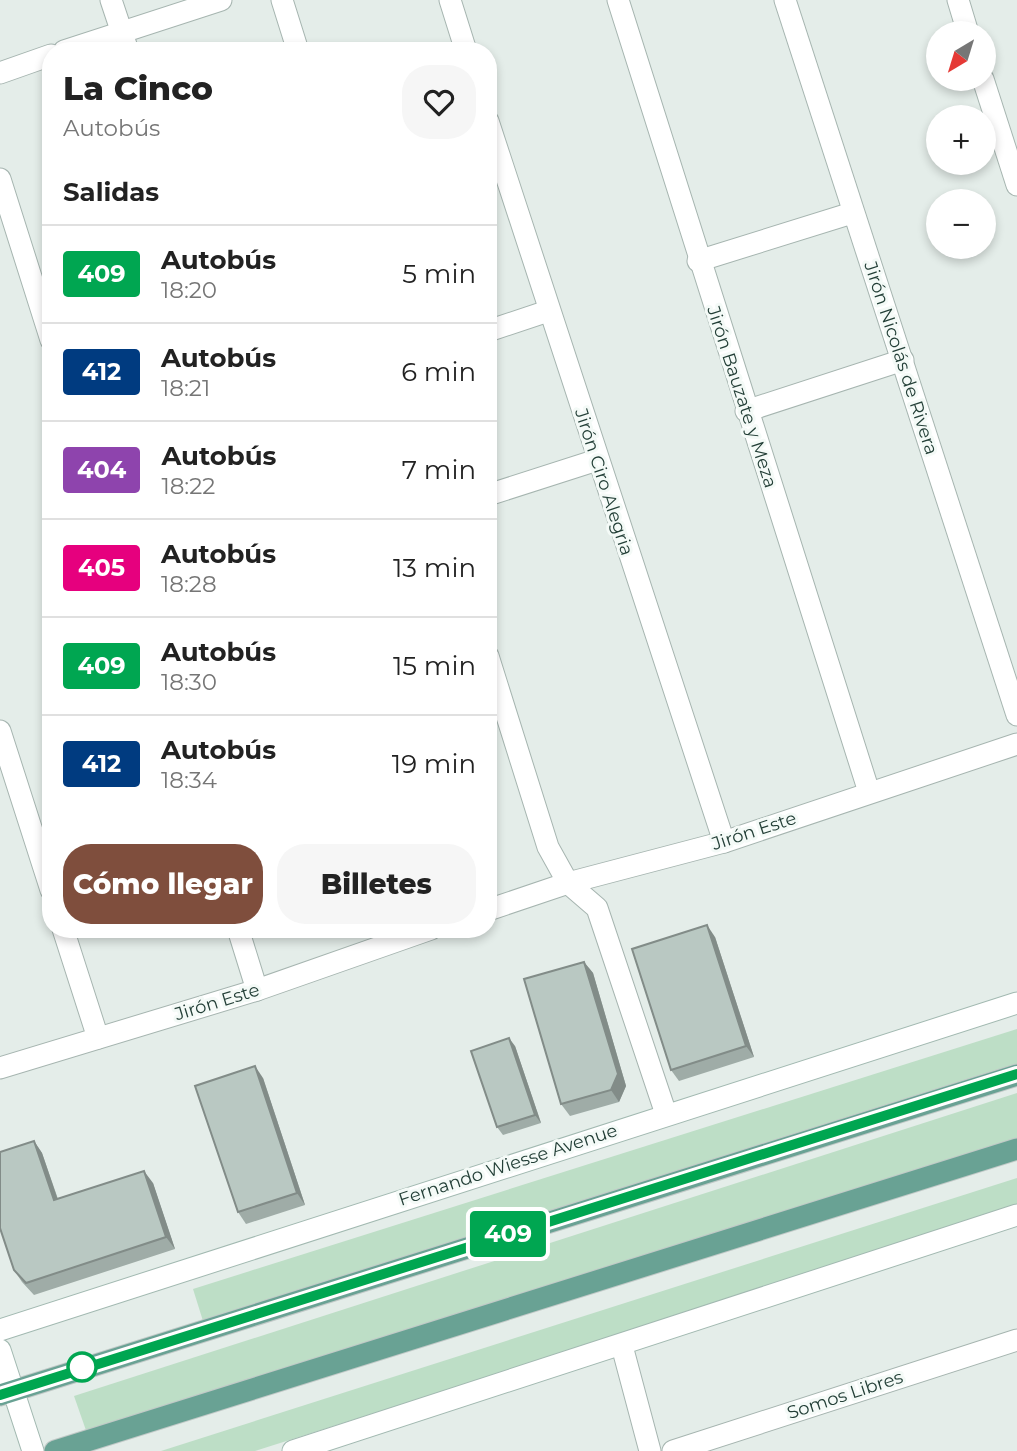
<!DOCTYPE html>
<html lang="es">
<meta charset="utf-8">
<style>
:root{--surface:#fff;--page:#f6f6f6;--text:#222;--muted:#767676;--line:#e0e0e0;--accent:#7f4e3d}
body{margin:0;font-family:Montserrat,sans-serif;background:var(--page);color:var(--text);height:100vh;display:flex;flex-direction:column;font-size:26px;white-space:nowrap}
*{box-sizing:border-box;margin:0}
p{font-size:23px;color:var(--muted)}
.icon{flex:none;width:38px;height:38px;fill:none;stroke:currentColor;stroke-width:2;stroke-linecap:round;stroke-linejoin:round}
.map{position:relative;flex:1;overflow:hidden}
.panel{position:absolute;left:42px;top:42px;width:455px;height:896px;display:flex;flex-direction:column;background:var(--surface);border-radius:28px;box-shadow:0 4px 10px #0003}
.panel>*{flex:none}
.badge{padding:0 14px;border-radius:5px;font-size:24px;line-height:46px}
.needle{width:46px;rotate:218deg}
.fabs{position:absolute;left:926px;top:21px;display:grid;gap:14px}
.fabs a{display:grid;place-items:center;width:70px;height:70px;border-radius:50%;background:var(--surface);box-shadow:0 4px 10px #0003;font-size:35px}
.map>.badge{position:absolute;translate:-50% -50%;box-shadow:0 0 0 4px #fff}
h2{padding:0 21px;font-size:26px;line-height:63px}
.round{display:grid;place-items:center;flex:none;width:74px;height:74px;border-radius:28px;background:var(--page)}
.head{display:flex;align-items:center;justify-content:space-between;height:119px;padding:0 21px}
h1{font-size:33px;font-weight:800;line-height:52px}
.action{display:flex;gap:14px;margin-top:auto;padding:14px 21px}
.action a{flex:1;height:80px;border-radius:28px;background:var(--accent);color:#fff;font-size:28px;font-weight:800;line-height:80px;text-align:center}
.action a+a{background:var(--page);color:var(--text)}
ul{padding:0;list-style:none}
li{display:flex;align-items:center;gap:21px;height:98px;padding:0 21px;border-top:2px solid var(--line)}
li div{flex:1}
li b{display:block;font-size:26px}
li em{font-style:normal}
li .badge{min-width:77px;font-weight:700;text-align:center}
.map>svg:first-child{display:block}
</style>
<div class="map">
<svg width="1017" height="1451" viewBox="0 0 1017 1451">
<rect width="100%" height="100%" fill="#e4ede9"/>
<!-- green -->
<g fill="#bddec6">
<path d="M1017 1029V1064L203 1321 193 1289Z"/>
<path d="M1017 1093V1146L89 1439 74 1396Z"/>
<path d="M1017 1178V1208L255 1451H161Z"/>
</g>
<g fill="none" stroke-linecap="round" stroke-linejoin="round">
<defs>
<g id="minor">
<path d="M111 0 128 51"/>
<path d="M282 0 298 51"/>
<path d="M450 0 466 51"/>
<path d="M618 0 869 792"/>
<path d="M785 0 1017 715"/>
<path d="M958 0 968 33"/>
<path d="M983 79 1017 185"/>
<path d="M488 121 724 842"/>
<path d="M0 179 51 340"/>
<path d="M698 261 852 213"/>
<path d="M488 331 548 311"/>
<path d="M746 411 903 360"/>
<path d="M488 495 597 460"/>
<path d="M488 656 548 847 568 883 597 908 666 1114"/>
<path d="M0 731 51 890"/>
<path d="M488 910 568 883 724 842 1017 744"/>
<path d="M63 929 98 1038"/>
<path d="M238 929 257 990"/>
<path d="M0 1068 257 990 431 929"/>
<path d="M622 1346 650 1451"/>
<path d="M673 1451 1017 1340"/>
</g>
<g id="tertiary">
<path d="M64 51 221 0"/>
<path d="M0 73 51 55"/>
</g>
<g id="secondary">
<path d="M0 1330 1017 1003"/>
<path d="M0 1350 33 1451"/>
<path d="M293 1451 1017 1215"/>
</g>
<g id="primary">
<path d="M0 1395 1017 1075"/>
<path d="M55 1451 1017 1149"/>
</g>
</defs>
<!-- minor casing -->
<use href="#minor" stroke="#a6b5b0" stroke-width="23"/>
<!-- tertiary casing -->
<use href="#tertiary" stroke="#a6b5b0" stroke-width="23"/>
<!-- secondary casing -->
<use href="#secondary" stroke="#a2b9b1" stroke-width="23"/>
<!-- primary casing -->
<use href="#primary" stroke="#c1c9c7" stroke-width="23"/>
<!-- minor -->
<use href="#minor" stroke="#fff" stroke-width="21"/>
<!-- tertiary -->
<use href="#tertiary" stroke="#fff" stroke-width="21"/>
<!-- secondary -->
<use href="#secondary" stroke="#fff" stroke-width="21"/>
<!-- primary -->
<use href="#primary" stroke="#69a294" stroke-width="21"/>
</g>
<!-- wall -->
<g fill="#9faca7">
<path d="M715 937 754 1057 679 1081 671 1070Z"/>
<path d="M584 962 593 973 626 1086 619 1102 570 1116 561 1104Z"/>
<path d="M515 1046 541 1123 503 1135 497 1127Z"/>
<path d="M263 1078 305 1205 246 1224 238 1212Z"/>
<path d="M34 1141 42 1153 58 1199 153 1183 175 1249 34 1295 22 1282 14 1270Z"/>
</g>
<!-- shaded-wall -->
<g fill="#828c88">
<path d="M707 925 715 937 754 1057 746 1046Z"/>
<path d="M584 962 593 973 626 1086 619 1102 611 1090Z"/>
<path d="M509 1038 515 1046 541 1123 535 1115Z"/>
<path d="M255 1066 263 1078 305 1205 297 1193Z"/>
<path d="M34 1141 42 1153 62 1212 54 1200Z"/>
<path d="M144 1171 153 1183 175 1249 166 1237Z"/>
</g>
<!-- building -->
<g fill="#b9c8c2" stroke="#828c88" stroke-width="2">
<path d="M707 925 746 1046 671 1070 632 949Z"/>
<path d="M584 962 618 1074 611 1090 561 1104 524 979Z"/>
<path d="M509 1038 535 1115 497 1127 471 1051Z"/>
<path d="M255 1066 297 1193 238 1212 195 1086Z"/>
<path d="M34 1141 54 1200 144 1171 166 1237 26 1283 14 1270 0 1228V1152Z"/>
</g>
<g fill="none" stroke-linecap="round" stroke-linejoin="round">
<defs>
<path id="line" d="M0 1395 1017 1074"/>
</defs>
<!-- line casing -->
<use href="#line" stroke="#fff" stroke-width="16"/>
<!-- line -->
<use href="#line" stroke="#00a651" stroke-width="10"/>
</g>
<!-- markers -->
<circle fill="#fff" stroke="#00a651" stroke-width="3.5" cx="82" cy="1367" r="14"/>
<g text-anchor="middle" stroke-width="6" stroke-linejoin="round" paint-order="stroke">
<!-- street labels -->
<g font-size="18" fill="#233f37" stroke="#f4faf7">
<text transform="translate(901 358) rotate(72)" y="6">Jirón Nicolás de Rivera</text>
<text transform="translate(742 397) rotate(72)" y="6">Jirón Bauzate y Meza</text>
<text transform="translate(604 482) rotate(72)" y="6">Jirón Ciro Alegria</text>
<text transform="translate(754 831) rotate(-18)" y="6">Jirón Este</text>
<text transform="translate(217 1002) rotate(-17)" y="6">Jirón Este</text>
<text transform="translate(508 1165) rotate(-18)" y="6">Fernando Wiesse Avenue</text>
<text transform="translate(845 1395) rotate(-18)" y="6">Somos Libres</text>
</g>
</g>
</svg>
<div class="fabs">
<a><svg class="needle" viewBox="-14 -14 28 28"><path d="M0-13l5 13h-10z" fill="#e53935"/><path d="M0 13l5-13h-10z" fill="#767676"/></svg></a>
<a>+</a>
<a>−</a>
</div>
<b class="badge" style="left:508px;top:1234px;background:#00a651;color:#fff">409</b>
<section class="panel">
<div class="head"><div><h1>La Cinco</h1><p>Autobús</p></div><a class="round"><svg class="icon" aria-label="heart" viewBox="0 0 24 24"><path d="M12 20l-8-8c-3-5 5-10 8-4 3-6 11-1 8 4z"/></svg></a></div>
<h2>Salidas</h2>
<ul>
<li><span class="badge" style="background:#00a651;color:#fff">409</span><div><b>Autobús</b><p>18:20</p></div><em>5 min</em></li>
<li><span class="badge" style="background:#003b80;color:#fff">412</span><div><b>Autobús</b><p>18:21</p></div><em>6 min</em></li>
<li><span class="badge" style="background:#8e44ad;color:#fff">404</span><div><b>Autobús</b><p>18:22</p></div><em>7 min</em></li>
<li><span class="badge" style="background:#e6007e;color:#fff">405</span><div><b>Autobús</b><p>18:28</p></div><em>13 min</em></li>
<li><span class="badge" style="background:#00a651;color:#fff">409</span><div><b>Autobús</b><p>18:30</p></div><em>15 min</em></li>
<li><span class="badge" style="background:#003b80;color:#fff">412</span><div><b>Autobús</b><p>18:34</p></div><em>19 min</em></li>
</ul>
<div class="action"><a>Cómo llegar</a><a>Billetes</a></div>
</section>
</div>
